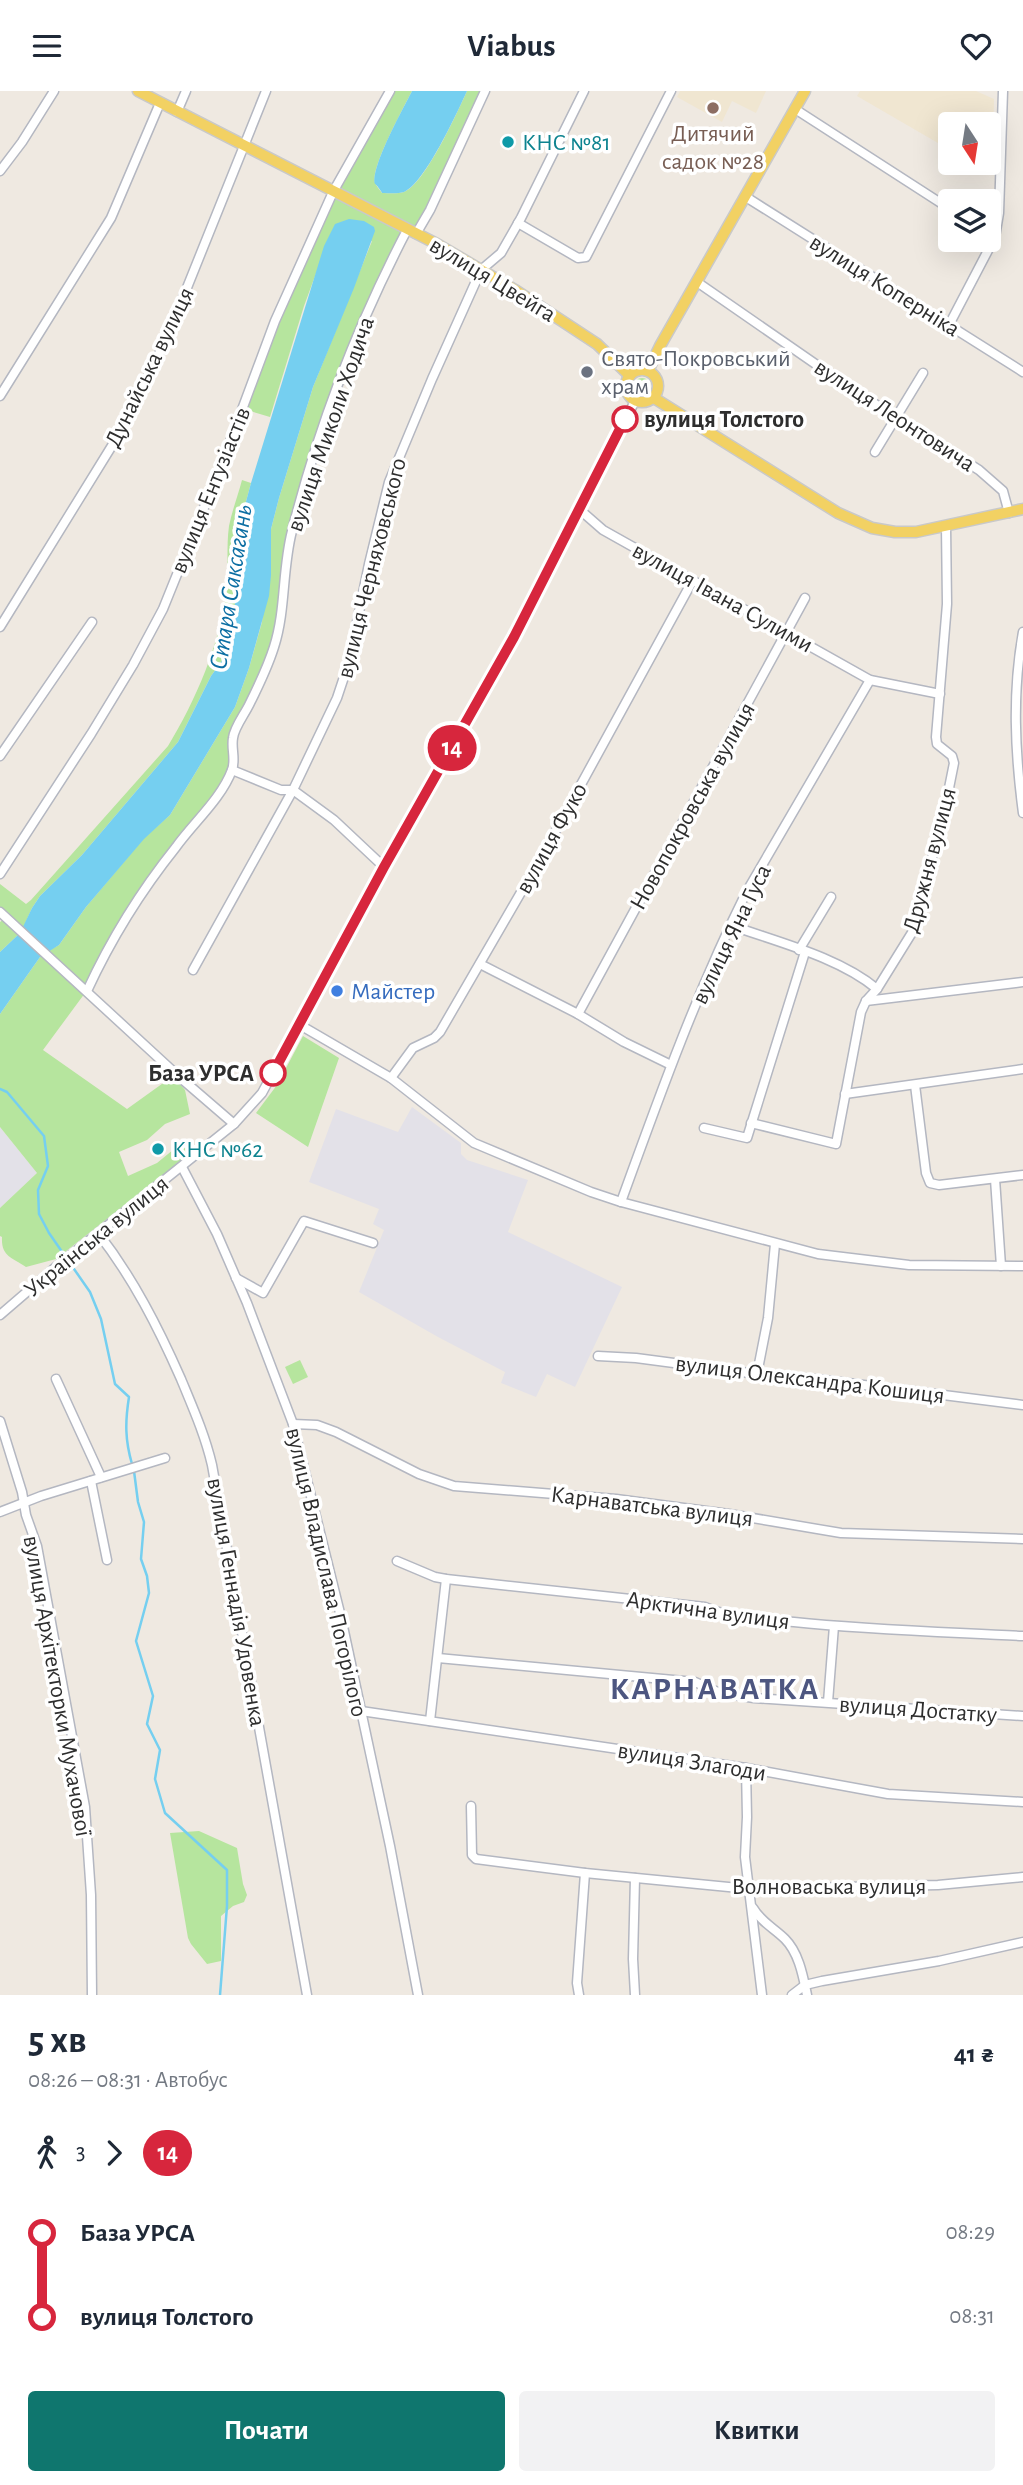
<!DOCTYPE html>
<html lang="uk">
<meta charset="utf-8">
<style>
:root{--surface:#fff;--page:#f2f2f3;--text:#1f2937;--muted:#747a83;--accent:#0f766e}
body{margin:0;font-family:"Alegreya Sans",sans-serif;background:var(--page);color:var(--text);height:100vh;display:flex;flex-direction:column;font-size:26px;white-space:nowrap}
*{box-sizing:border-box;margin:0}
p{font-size:23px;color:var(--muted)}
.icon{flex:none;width:38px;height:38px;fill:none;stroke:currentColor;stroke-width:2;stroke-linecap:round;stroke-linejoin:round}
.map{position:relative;height:1904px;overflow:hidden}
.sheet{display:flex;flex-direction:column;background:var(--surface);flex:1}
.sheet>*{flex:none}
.badge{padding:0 14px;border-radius:23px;font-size:24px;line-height:46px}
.needle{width:46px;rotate:168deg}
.fabs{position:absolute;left:938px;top:21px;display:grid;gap:14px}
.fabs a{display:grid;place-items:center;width:63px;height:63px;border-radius:7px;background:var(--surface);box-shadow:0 7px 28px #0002;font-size:35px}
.map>.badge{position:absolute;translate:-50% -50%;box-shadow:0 0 0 4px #fff}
.legs{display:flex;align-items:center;gap:10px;height:77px;padding:0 28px;font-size:23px}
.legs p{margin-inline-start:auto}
.head{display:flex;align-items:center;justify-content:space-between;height:119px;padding:0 28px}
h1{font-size:38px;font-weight:700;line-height:52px}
.primary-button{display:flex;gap:14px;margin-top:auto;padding:14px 28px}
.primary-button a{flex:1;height:80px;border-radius:7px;background:var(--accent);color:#fff;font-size:28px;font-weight:700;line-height:80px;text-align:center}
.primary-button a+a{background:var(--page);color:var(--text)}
ul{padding:0 28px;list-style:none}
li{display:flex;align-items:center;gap:24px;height:84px;font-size:26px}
li i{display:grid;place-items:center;width:10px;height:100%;margin:0 9px;background:currentColor}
li i::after{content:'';width:18px;height:18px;margin:-9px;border:5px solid;border-radius:50%;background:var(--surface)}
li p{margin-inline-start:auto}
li:first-child i{background:linear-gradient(#0000 50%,currentColor 0)}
li:last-child i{background:linear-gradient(currentColor 50%,#0000 0)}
header{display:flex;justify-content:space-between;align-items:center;height:91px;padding:0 28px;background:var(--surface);font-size:32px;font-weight:700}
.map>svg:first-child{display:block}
</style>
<header><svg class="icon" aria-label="menu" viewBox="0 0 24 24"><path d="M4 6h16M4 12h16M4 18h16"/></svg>Viabus<svg class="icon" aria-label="heart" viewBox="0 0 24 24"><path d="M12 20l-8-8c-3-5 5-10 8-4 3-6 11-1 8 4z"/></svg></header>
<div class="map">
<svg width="1023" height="1904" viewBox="0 0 1023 1904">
<rect width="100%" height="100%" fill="#efe9e1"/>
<!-- industrial -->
<g fill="#e3e1e8">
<path d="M412 1016 461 1052V1063L467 1069 528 1089 508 1141 622 1196 575 1296 547 1283 536 1306 501 1292 505 1281 438 1246 359 1201 384 1139 373 1133 379 1118 309 1091 336 1018 398 1041Z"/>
<path d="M0 1036 37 1082 0 1117Z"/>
</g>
<!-- education -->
<g fill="#f0e6d1">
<path d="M680 0H766L756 22 732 10 722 31 677 6Z"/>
<path d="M860 0H976L994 8 992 83 972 72H989V33H950V59L857 5Z"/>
</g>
<!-- green -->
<g fill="#b6e59e">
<path d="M390 0H412C404 16 370 77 375 92 377 96 380 99 382 102 388 102 398 103 404 101 425 93 457 22 467 0H485L422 133 407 139 332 313 291 443 274 554 233 647 232 679 127 822 88 898 48 860 59 854 86 816 144 747 170 724 235 616 249 577 262 531 271 438 279 407 313 296 372 150 318 177 304 215 270 326 243 318 275 230 333 101Z"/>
<circle cx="642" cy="295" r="8"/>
<path d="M242 389 251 392 244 418 243 449 232 536 224 567 211 585 178 651 82 764 40 805 32 817 23 837 0 817V793L26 813 31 809 168 655C195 611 221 551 226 500 229 479 226 456 229 435 232 420 238 404 242 389Z"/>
<path d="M4 828 20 842 0 861V831Z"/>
<path d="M45 863 85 902 43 959 127 1018 173 985 185 999 190 1023 165 1033 147 1049 119 1061 128 1085 157 1072 179 1054 185 1056 187 1065 56 1168 26 1176C11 1166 1 1165 2 1146L0 1145V1117L37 1082 0 1036V923L40 866Z"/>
<path d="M303 945 339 967 308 1056 256 1022 277 994Z"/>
<path d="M300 1269 308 1286 293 1293 285 1276Z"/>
<path d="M199 1740 237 1757 243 1793 247 1804 244 1811 233 1815 221 1825V1870L207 1873 191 1853 188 1847 170 1742Z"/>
</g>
<!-- water -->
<g fill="#75cff0">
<path d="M412 0H467C457 22 425 92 404 101 398 103 388 102 382 102 382 101 376 93 375 93 370 77 404 16 412 0Z"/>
<path d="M349 128 364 130 374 136 375 140 354 197 313 296 279 407 271 438V484L269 505 249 577 235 616 170 724 144 748 86 816 59 854 40 866 0 923V861L20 842 32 817 40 805 82 764 178 651 211 585 224 567 232 536 243 449 244 418 251 392 324 155 335 133Z"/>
</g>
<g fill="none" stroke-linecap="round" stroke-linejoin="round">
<!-- stream -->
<g stroke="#75cff0" stroke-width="2.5">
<path d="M0 998 7 1001 44 1045 48 1075 38 1099 39 1123 49 1142 90 1201 101 1228 115 1293 129 1306C125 1331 125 1349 132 1373"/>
<path d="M134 1380 138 1411 144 1431 141 1468 147 1485 149 1502 136 1550 153 1605 147 1633 160 1659 155 1688 165 1722 227 1779V1815L220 1904"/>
</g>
<defs>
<g id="minor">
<path d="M795 18 950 118"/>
<path d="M177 21 186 0"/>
<path d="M0 80 22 51 54 0"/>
<path d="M746 106 1023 281"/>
<path d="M518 132 578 167 586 166 671 0"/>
<path d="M416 143 430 119 485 0"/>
<path d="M697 191 853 299 979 379 1003 400 1009 422"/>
<path d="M949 234 995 146 999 122 1003 0"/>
<path d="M0 305 111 127 160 12"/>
<path d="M875 361 923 282"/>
<path d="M579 418 603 439 870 589 940 603"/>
<path d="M0 536 126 332 168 244 266 0"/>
<path d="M1023 541C1012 602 1015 661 1023 722"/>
<path d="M0 665 92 531"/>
<path d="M232 679 281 699H293L334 729 384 776"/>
<path d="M0 783 91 643 133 574 163 518 224 367 275 230 333 101 390 0"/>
<path d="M0 821 176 983 234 1033"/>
<path d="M730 834C777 851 839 866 877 898"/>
<path d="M799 859 831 806"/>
<path d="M480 873 578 923 624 951 671 974"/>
<path d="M193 879 293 699 337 607 348 574 369 473 389 391 432 288 481 179 501 162 521 127 584 0"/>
<path d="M87 900C111 848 140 801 176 756 194 731 221 708 232 679 236 668 231 658 233 647 234 637 244 624 249 614 258 596 268 575 274 556 286 519 282 478 292 440 318 337 358 233 407 139"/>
<path d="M866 910 1023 891"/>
<path d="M578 923 805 507"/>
<path d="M300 934 391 987 474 1052 591 1101 621 1111 818 1163 909 1174 1023 1175"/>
<path d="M391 987 413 957 434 947 440 941 538 772 693 489"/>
<path d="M915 994 926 1082 930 1092 939 1094 1023 1084"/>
<path d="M845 1003 1023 978"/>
<path d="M751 1032 836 1053 861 921 866 910 877 898 913 840 945 717 954 672 952 665 937 653 936 646 947 513 946 435"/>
<path d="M704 1037 747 1047 805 861"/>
<path d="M182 1076 217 1143 247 1212 293 1333 341 1526 390 1755 418 1904"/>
<path d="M995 1088 1001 1175"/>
<path d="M621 1111C659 1006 697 900 747 800L870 589"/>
<path d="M98 1142C133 1187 158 1236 181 1288 193 1317 205 1344 212 1374L307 1904"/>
<path d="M236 1187 263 1202 304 1130 373 1152"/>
<path d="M0 1224 57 1175 234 1033 262 1002 384 776 514 546 635 310"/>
<path d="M598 1265 636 1267 757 1283 824 1289 1023 1314"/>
<path d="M757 1283 768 1227 775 1153"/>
<path d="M56 1288 101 1386"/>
<path d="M0 1330 22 1401 26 1424 37 1455 85 1716 91 1804 92 1904"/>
<path d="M293 1333 317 1334 336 1341 419 1383 454 1395 616 1408 729 1423 841 1442 1023 1448"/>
<path d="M91 1390 107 1469"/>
<path d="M0 1421 41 1405 165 1367"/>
<path d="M397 1470 435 1486 446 1488 705 1516C732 1528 764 1528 794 1531 870 1539 947 1541 1023 1545"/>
<path d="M438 1567 695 1591 720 1602 754 1607 1023 1625"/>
<path d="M828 1611 834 1535"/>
<path d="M361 1620 746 1677 888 1703 1023 1711"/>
<path d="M430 1630 446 1488"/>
<path d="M746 1677 747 1726 745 1766 762 1904"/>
<path d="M471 1715 472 1764 476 1768 585 1782 749 1798 938 1794 1023 1786"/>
<path d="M635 1787 633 1868 635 1904"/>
<path d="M753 1817C761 1831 774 1837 785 1848 799 1862 803 1885 807 1904"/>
<path d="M579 1904 577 1892 585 1782"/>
<path d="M792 1904 805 1894 822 1890 939 1870 1023 1851"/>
</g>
<g id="major">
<path d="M138 0 437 153 515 199 597 253 630 285"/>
<circle cx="642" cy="295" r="16"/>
<path d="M648 280 660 255 805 0"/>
<path d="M654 307 838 422 872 437 895 441H916L1023 418"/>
</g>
</defs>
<!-- minor casing -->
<use href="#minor" stroke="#b4b7c1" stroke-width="11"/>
<!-- major casing -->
<use href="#major" stroke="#c9c9c9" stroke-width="13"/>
<!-- minor -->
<use href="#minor" stroke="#fff" stroke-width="8"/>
<!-- major -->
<use href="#major" stroke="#f2d163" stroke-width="10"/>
</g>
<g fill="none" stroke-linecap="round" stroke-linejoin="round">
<defs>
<path id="line-1" d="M273 982 384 776 514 546 625 328"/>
</defs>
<!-- line-1 casing -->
<use href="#line-1" stroke="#fff" stroke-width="16"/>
<!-- line-1 -->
<use href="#line-1" stroke="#d7263d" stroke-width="10"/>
</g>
<!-- markers -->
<circle fill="#8d6e63" stroke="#fff" stroke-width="2.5" cx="713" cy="17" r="7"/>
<g fill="#0f9aa8" stroke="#fff" stroke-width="2.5">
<circle cx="508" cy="51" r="7"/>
<circle cx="158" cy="1058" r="7"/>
</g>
<circle fill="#6b7280" stroke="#fff" stroke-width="2.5" cx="587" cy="281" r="7"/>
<g fill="#fff" stroke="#d7263d" stroke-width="3.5">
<circle cx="625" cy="328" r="12"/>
<circle cx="273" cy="982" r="12"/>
</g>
<circle fill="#3f7fe0" stroke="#fff" stroke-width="2.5" cx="337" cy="900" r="7"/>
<g text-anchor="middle" stroke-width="7" stroke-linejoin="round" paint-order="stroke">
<!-- education labels -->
<g font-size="24" fill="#785e54" stroke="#fff">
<text x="713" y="50">Дитячий<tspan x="713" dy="28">садок №28</tspan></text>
</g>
<!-- culture labels -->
<g font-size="24" fill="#0d838f" stroke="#fff" text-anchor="start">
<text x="522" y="59">КНС №81</text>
<text x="172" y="1066">КНС №62</text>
</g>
<!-- street labels -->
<g font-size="24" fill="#2e2e2e" stroke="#fff">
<text transform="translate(493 188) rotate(31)" y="8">вулиця Цвейга</text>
<text transform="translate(885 194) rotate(32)" y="8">вулиця Коперніка</text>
<text transform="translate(149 276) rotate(-64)" y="8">Дунайська вулиця</text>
<text transform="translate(895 324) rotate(33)" y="8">вулиця Леонтовича</text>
<text transform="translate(330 333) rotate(-71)" y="8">вулиця Миколи Ходича</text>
<text transform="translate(210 399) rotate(-68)" y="8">вулиця Ентузіастів</text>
<text transform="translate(371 477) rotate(-76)" y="8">вулиця Черняховського</text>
<text transform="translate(723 506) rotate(29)" y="8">вулиця Івана Сулими</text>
<text transform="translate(692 715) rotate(-61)" y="8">Новопокровська вулиця</text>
<text transform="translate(551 747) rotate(-61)" y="8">вулиця Фуко</text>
<text transform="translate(929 769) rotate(-75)" y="8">Дружня вулиця</text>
<text transform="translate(731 843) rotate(-64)" y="8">вулиця Яна Гуса</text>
<text transform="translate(96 1145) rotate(-39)" y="8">Українська вулиця</text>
<text transform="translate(810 1288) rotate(7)" y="8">вулиця Олександра Кошиця</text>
<text transform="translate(652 1415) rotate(7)" y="8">Карнаватська вулиця</text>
<text transform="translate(327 1481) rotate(77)" y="8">вулиця Владислава Погорілого</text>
<text transform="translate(237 1511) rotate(80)" y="8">вулиця Геннадія Удовенка</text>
<text transform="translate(708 1519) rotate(8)" y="8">Арктична вулиця</text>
<text transform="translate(58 1595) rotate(80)" y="8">вулиця Архітекторки Мухачової</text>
<text transform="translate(918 1618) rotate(4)" y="8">вулиця Достатку</text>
<text transform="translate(692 1670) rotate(9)" y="8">вулиця Злагоди</text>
<text x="829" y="1803">Волноваська вулиця</text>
</g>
<!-- worship labels -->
<g font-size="24" fill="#5b616d" stroke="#fff" text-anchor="start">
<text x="601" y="275">Свято-Покровський<tspan x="601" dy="28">храм</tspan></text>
</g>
<!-- stop labels -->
<g font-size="24" font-weight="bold" fill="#2e2e2e" stroke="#fff" text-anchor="start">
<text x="644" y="336">вулиця Толстого</text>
<text x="254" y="990" text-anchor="end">База УРСА</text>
</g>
<!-- shop labels -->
<g font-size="24" fill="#366cbe" stroke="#fff" text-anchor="start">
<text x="351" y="908">Майстер</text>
</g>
<!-- water labels -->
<g font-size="26" font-style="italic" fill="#0d6fa3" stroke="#fff">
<text transform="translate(230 496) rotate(-81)" y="9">Стара Саксагань</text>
</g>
<!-- district labels -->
<g font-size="32" font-weight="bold" letter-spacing="2" fill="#4d5680" stroke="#fff">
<text x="715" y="1608">КАРНАВАТКА</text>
</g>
</g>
</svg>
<div class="fabs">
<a><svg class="needle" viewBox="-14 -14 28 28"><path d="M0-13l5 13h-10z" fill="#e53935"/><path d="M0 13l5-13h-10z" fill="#747a83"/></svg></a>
<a><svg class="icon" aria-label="layers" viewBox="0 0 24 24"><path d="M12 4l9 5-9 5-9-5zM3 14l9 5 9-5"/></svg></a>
</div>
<b class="badge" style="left:452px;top:657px;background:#d7263d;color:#fff">14</b>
</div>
<section class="sheet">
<div class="head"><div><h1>5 хв</h1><p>08:26 – 08:31 · Автобус</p></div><b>41 ₴</b></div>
<div class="legs"><svg class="icon" aria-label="walk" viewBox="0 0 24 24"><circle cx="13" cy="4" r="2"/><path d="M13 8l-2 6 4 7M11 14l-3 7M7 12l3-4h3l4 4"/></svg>3<svg class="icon" aria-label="forward" viewBox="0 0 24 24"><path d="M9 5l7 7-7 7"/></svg><b class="badge" style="background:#d7263d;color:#fff">14</b></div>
<ul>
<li><i style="color:#d7263d"></i><b>База УРСА</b><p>08:29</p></li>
<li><i style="color:#d7263d"></i><b>вулиця Толстого</b><p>08:31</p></li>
</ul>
<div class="primary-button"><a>Почати</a><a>Квитки</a></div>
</section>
